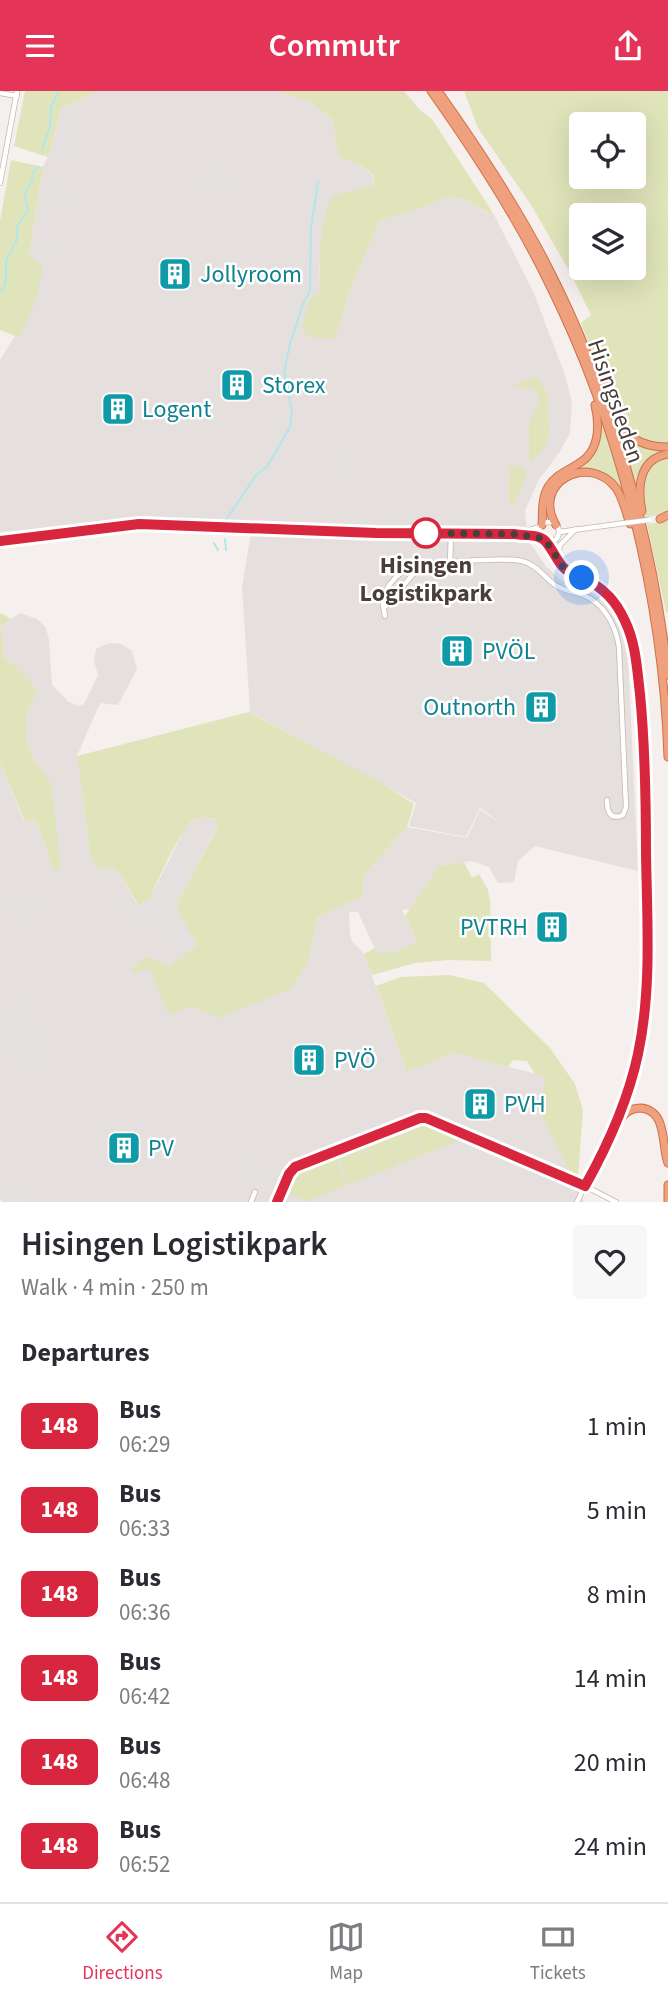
<!DOCTYPE html>
<meta charset="utf-8">
<style>
:root{--surface:#fff;--page:#f7f7f7;--text:#2b2b33;--muted:#7c7c81;--line:#e1e1e2;--accent:#e43559}
body{margin:0;font-family:"Source Sans 3",sans-serif;background:var(--page);color:var(--text);height:100vh;display:flex;flex-direction:column;font-size:26px;white-space:nowrap}
*{box-sizing:border-box;margin:0}
p{font-size:23px;color:var(--muted)}
.icon{flex:none;width:38px;height:38px;fill:none;stroke:currentColor;stroke-width:2;stroke-linecap:round;stroke-linejoin:round}
.map{position:relative;height:1111px;overflow:hidden}
.sheet{display:flex;flex-direction:column;background:var(--surface);flex:1}
.sheet>*{flex:none}
.badge{padding:0 14px;border-radius:10px;font-size:24px;line-height:46px}
.fabs{position:absolute;left:569px;top:21px;display:grid;gap:14px}
.fabs a{display:grid;place-items:center;width:77px;height:77px;border-radius:7px;background:var(--surface);box-shadow:0 7px 28px #0002;font-size:35px}
.you{position:absolute;width:35px;height:35px;margin:-18px;border:5px solid #fff;border-radius:50%;background:#1a73e8;box-shadow:0 0 0 10px #1a73e833}
.map>.badge{position:absolute;translate:-50% -50%;box-shadow:0 0 0 4px #fff}
h2{padding:0 21px;font-size:26px;line-height:63px}
.round{display:grid;place-items:center;flex:none;width:74px;height:74px;border-radius:7px;background:var(--page)}
.headline{display:flex;align-items:center;justify-content:space-between;height:119px;padding:0 21px}
h1{font-size:33px;font-weight:600;line-height:52px}
ul{padding:0;list-style:none}
li{display:flex;align-items:center;gap:21px;height:84px;padding:0 21px}
li div{flex:1}
li b{display:block;font-size:26px}
li em{font-style:normal}
li .badge{min-width:77px;font-weight:700;text-align:center}
header{display:flex;justify-content:space-between;align-items:center;height:91px;padding:0 21px;background:var(--accent);color:#fff;font-size:32px;font-weight:600}
.tabs{display:flex;justify-content:space-around;align-items:center;height:98px;border-top:2px solid var(--line);background:var(--surface);font-size:19px;color:var(--muted)}
.tabs a{display:grid;justify-items:center;gap:4px}
.tabs .selected{color:var(--accent)}
.map>svg:first-child{display:block}
</style>
<header><svg class="icon" aria-label="menu" viewBox="0 0 24 24"><path d="M4 6h16M4 12h16M4 18h16"/></svg>Commutr<svg class="icon" aria-label="share" viewBox="0 0 24 24"><path d="M12 15V3M7 8l5-5 5 5M5 13v7h14v-7"/></svg></header>
<div class="map">
<svg width="668" height="1111" viewBox="0 0 668 1111">
<rect width="100%" height="100%" fill="#f5efed"/>
<!-- industrial -->
<path fill="#e5dfde" d="M98 0H276L309 10 333 29 336 55 341 67 361 74 372 84 374 94 334 104 319 173 320 202 335 247 350 199 380 129 420 118 447 106 466 109 487 122H493L533 200 565 284 572 312 570 342 559 362 538 390 525 420 528 449 545 474 560 489 585 497 602 508 614 523 623 542 628 563 638 780 535 755 518 770 514 791 498 792 489 776 472 770 439 775 411 818 402 819 417 850 394 862H377L358 821H349L350 843 352 850 364 863 407 981 454 962 545 985 540 1020 584 1111H6L0 1097V671L24 731 36 729 54 780 40 678 33 668 26 646 28 621 38 599 14 574 4 566 1 535 20 522 37 528 46 537 49 549 52 594 69 611 79 615 84 613 98 584 94 570 96 558 109 552 121 553 132 560 137 578 118 614 100 612 77 665 91 769 101 778 109 775 121 784 137 814 149 809 185 737 195 728 203 726 217 729V737L177 812 197 853 170 876 152 867 133 883 150 876 189 915 309 870 317 826 362 806 365 783 407 736 467 747 480 719 505 735 480 717 466 746 409 735 416 712 250 621 242 496 253 430 131 429 0 441V269L15 245 19 246 43 175 29 165 43 76 51 59 61 17Z"/>
<!-- green -->
<g fill="#e0e4ba" fill-rule="evenodd">
<path d="M25 0H98L61 17 51 59 48 66 14 55Z"/>
<path d="M276 0H404L420 19 432 28 493 122H488L466 109 447 106 420 118 380 129 350 199 335 248 311 246 302 239 309 208 320 202C319 173 318 129 334 104L374 94 373 84 361 74 341 67 336 55 333 29 309 10Z"/>
<path d="M464 0H668V353C654 353 644 351 632 343 618 332 589 252 581 232L591 224 570 181 531 114 478 37ZM581 33H634V86H581ZM581 124H634V177H581Z"/>
<path d="M11 69 43 76 29 164 43 175 37 206 20 247 0 239V130Z"/>
<path d="M534 286 540 290 548 304 549 340 547 354 533 371 529 368V332L539 310 538 303 534 298 516 296 513 294Z"/>
<path d="M610 315C628 346 629 358 668 358V360L653 365 637 405Z"/>
<path d="M601 327 602 328 625 407 592 379 580 378C600 363 601 351 601 327Z"/>
<path d="M668 364V422L644 427 643 386 651 372Z"/>
<path d="M509 375C517 376 524 374 527 383L516 411 511 415 509 412Z"/>
<path d="M668 430V522L666 521 647 433Z"/>
<path d="M0 522 11 528 1 535 4 566 14 574 38 599 28 621 26 646 33 668 51 692 61 779 54 780 36 729 25 731 0 671Z"/>
<path d="M249 621 376 689 414 713 407 736 365 783 362 806 317 826 309 870 290 898 219 927 190 915 169 925 150 877 133 883 131 879 143 867H152L170 876 197 853 180 824 177 812 217 738V729C210 727 202 725 195 728 181 735 157 792 149 809L138 814 121 784 109 775 101 779 91 769 77 665Z"/>
<path d="M464 771 472 787 479 783 488 799 490 811 491 870 449 869 415 872 372 884 364 863 375 857 377 862H394L417 850 405 824 411 817 439 775Z"/>
<path d="M449 884 484 892 550 957 575 993 583 1019 578 1085 572 1087 540 1020 545 986 535 983 527 970 513 969 508 976 454 962 407 981 376 895 401 886Z"/>
<path d="M421 1030 436 1033 466 1047 425 1063 412 1032Z"/>
<path d="M411 1032 424 1064 400 1073 387 1042Z"/>
<path d="M386 1042 399 1074 375 1083 363 1051Z"/>
<path d="M361 1052 374 1083 349 1093 336 1062Z"/>
<path d="M334 1062 347 1094 307 1110 285 1101C289 1091 292 1081 302 1076L308 1090 303 1075Z"/>
</g>
<!-- parking -->
<g fill="#e4e1e0">
<path d="M64 19H69L68 25 76 27 71 51 80 53 76 74 68 73 67 75 64 74 65 64 56 63Z"/>
<path d="M210 71 221 73 220 81 240 85 237 100 195 93 198 77 208 79Z"/>
<path d="M52 91 68 94 67 99 74 98 78 111 76 123 50 119 45 151 57 153 54 171 38 168Z"/>
<path d="M337 354H350V393H341V397L337 396Z"/>
<path d="M491 478 490 493 411 497V493H414V490L420 489 419 481Z"/>
<path d="M192 745 202 750 170 815 193 852 174 864 148 826 128 833 115 803 126 798 135 818 159 808Z"/>
<path d="M37 800 42 821 10 833 3 813Z"/>
<path d="M27 905 48 957 20 969 21 971 42 963 43 965 51 962 54 971 21 984 16 970 8 973 0 951V916Z"/>
<path d="M250 1057 257 1061 268 1091 267 1095 252 1098 239 1067 240 1062Z"/>
<path d="M0 1080H2L9 1096 20 1091 29 1111H2L0 1107Z"/>
</g>
<g fill="none" stroke-linecap="round" stroke-linejoin="round">
<!-- stream -->
<g stroke="#b1e7ea" stroke-width="2">
<path d="M42 59 50 35 51 16 59 0"/>
<path d="M0 199 4 196 6 188V170L17 149V135L28 119 25 106 26 99 32 90 33 81 38 76"/>
<path d="M226 429 256 384 267 376 290 336 292 320 284 281 290 253 303 213 310 200 311 137 318 91"/>
<path d="M225 448 226 459"/>
<path d="M214 452 218 459"/>
</g>
<defs>
<g id="minor">
<path d="M0 2 17 5"/>
<path d="M0 92 17 0"/>
<circle cx="549" cy="441" r="10"/>
<path d="M559 441 625 432"/>
<path d="M516 443 540 436"/>
<path d="M0 450 139 433 376 442 515 443 541 447"/>
<path d="M546 450 553 464 566 479 593 492 612 508 624 528 633 554 641 611 645 678 646 897C644 944 634 989 616 1032"/>
<path d="M557 468 560 454 576 438"/>
<path d="M450 471C470 470 503 466 522 470 538 474 544 487 557 495 565 500 575 501 583 504 604 512 616 535 619 556L626 716 623 724C610 730 607 720 607 709"/>
<path d="M385 516 420 475"/>
<path d="M385 525C384 519 382 513 383 508 383 503 387 498 390 493 404 473 427 472 450 471L451 443"/>
<path d="M585 1095 616 1111"/>
<path d="M251 1111 255 1101"/>
<path d="M577 1111 613 1040"/>
</g>
<g id="highway">
<path d="M431 0C475 62 517 126 550 195 620 336 663 509 668 666"/>
<path d="M438 0C477 55 515 112 546 172 610 295 653 446 668 584"/>
<path d="M603 292C619 329 622 356 668 356"/>
<path d="M642 420C637 396 639 368 668 363"/>
<path d="M660 428 668 424"/>
<path d="M542 434C543 421 541 408 548 396 555 384 567 380 578 373 599 361 600 336 595 314"/>
<path d="M556 434C531 392 588 361 616 397 623 407 626 422 630 433"/>
<path d="M613 1041C618 1036 620 1028 625 1023 629 1019 635 1017 641 1017 668 1020 661 1055 668 1072"/>
<path d="M668 1094V1110"/>
</g>
</defs>
<!-- minor casing -->
<use href="#minor" stroke="#c3b7b3" stroke-width="6"/>
<!-- highway casing -->
<use href="#highway" stroke="#ce704d" stroke-width="9"/>
<!-- minor -->
<use href="#minor" stroke="#fff" stroke-width="4.5"/>
<!-- highway -->
<use href="#highway" stroke="#efa07d" stroke-width="7"/>
<defs>
<path id="minor-bridge" d="M625 432 649 429"/>
</defs>
<!-- minor-bridge casing -->
<use href="#minor-bridge" stroke="#c3b7b3" stroke-width="6" stroke-linecap="butt"/>
<!-- minor-bridge -->
<use href="#minor-bridge" stroke="#fff" stroke-width="4.5"/>
</g>
<g fill="none" stroke-linecap="round" stroke-linejoin="round">
<defs>
<path id="line" d="M0 450 139 433 376 442 515 443C523 445 533 443 541 447 549 450 556 469 563 476 569 483 578 485 586 489 604 497 617 512 625 530 636 553 637 578 640 603 645 655 646 709 646 762 647 828 652 898 638 963 628 1010 608 1054 585 1095L426 1027H420L295 1076 289 1083 277 1111"/>
</defs>
<!-- line casing -->
<use href="#line" stroke="#fff" stroke-width="16"/>
<!-- line -->
<use href="#line" stroke="#d7263d" stroke-width="10"/>
<!-- walk -->
<path stroke="#493e3b" stroke-width="7" stroke-dasharray="0 12.6" d="M426 442 515 443 541 447 546 450 563 476 582 487"/>
</g>
<!-- icons -->
<defs>
<symbol id="building-square" viewBox="-11 -11 22 22"><rect x="-9" y="-9" width="18" height="18" rx="4" fill="#0f9aa8" stroke="#fff"/><path d="M-4-6H4V6H1V3H-1V6H-4ZM-2.5-4.3h1.7v1.8h-1.7ZM.8-4.3h1.7v1.8H.8ZM-2.5-1h1.7V.8h-1.7ZM.8-1h1.7V.8H.8Z" fill="#fff"/></symbol>
</defs>
<g fill-rule="evenodd">
<use href="#building-square" x="156" y="164" width="38" height="38"/>
<use href="#building-square" x="218" y="275" width="38" height="38"/>
<use href="#building-square" x="99" y="299" width="38" height="38"/>
<use href="#building-square" x="438" y="541" width="38" height="38"/>
<use href="#building-square" x="522" y="597" width="38" height="38"/>
<use href="#building-square" x="533" y="817" width="38" height="38"/>
<use href="#building-square" x="290" y="950" width="38" height="38"/>
<use href="#building-square" x="461" y="994" width="38" height="38"/>
<use href="#building-square" x="105" y="1038" width="38" height="38"/>
</g>
<!-- markers -->
<circle fill="#fff" stroke="#d7263d" stroke-width="3.5" cx="426" cy="442" r="14"/>
<g text-anchor="middle" stroke-width="5" stroke-linejoin="round" paint-order="stroke">
<!-- culture labels -->
<g font-size="24" fill="#0d838f" stroke="#fff" text-anchor="start">
<text x="200" y="191">Jollyroom</text>
<text x="262" y="302">Storex</text>
<text x="142" y="326">Logent</text>
<text x="482" y="568">PVÖL</text>
<text x="516" y="624" text-anchor="end">Outnorth</text>
<text x="528" y="844" text-anchor="end">PVTRH</text>
<text x="334" y="977">PVÖ</text>
<text x="504" y="1021">PVH</text>
<text x="148" y="1065">PV</text>
</g>
<!-- street labels -->
<g font-size="24" fill="#493e3b" stroke="#fff">
<text transform="translate(616 310) rotate(71)" y="8">Hisingsleden</text>
</g>
<!-- stop labels -->
<g font-size="24" font-weight="bold" fill="#493e3b" stroke="#fff">
<text x="426" y="482">Hisingen<tspan x="426" dy="28">Logistikpark</tspan></text>
</g>
</g>
</svg>
<div class="fabs">
<a><svg class="icon" aria-label="locate" viewBox="0 0 24 24"><circle cx="12" cy="12" r="6"/><path d="M12 2v4M12 18v4M2 12h4M18 12h4"/></svg></a>
<a><svg class="icon" aria-label="layers" viewBox="0 0 24 24"><path d="M12 4l9 5-9 5-9-5zM3 14l9 5 9-5"/></svg></a>
</div>
<div class="you" style="left:582px;top:487px"></div>
</div>
<section class="sheet">
<div class="headline"><div><h1>Hisingen Logistikpark</h1><p>Walk · 4 min · 250 m</p></div><a class="round"><svg class="icon" aria-label="heart" viewBox="0 0 24 24"><path d="M12 20l-8-8c-3-5 5-10 8-4 3-6 11-1 8 4z"/></svg></a></div>
<h2>Departures</h2>
<ul>
<li><span class="badge" style="background:#d7263d;color:#fff">148</span><div><b>Bus</b><p>06:29</p></div><em>1 min</em></li>
<li><span class="badge" style="background:#d7263d;color:#fff">148</span><div><b>Bus</b><p>06:33</p></div><em>5 min</em></li>
<li><span class="badge" style="background:#d7263d;color:#fff">148</span><div><b>Bus</b><p>06:36</p></div><em>8 min</em></li>
<li><span class="badge" style="background:#d7263d;color:#fff">148</span><div><b>Bus</b><p>06:42</p></div><em>14 min</em></li>
<li><span class="badge" style="background:#d7263d;color:#fff">148</span><div><b>Bus</b><p>06:48</p></div><em>20 min</em></li>
<li><span class="badge" style="background:#d7263d;color:#fff">148</span><div><b>Bus</b><p>06:52</p></div><em>24 min</em></li>
</ul>
</section>
<nav class="tabs">
<a class="selected"><svg class="icon" aria-label="directions" viewBox="0 0 24 24"><path d="M12 3l9 9-9 9-9-9zM9 14v-3h6M13 9l2 2-2 2"/></svg>Directions</a>
<a><svg class="icon" aria-label="map" viewBox="0 0 24 24"><path d="M3 6l6-2 6 2 6-2v14l-6 2-6-2-6 2zM9 4v14M15 6v14"/></svg>Map</a>
<a><svg class="icon" aria-label="tickets" viewBox="0 0 24 24"><path d="M3 7h18v10H3zM15 7v10"/></svg>Tickets</a>
</nav>
